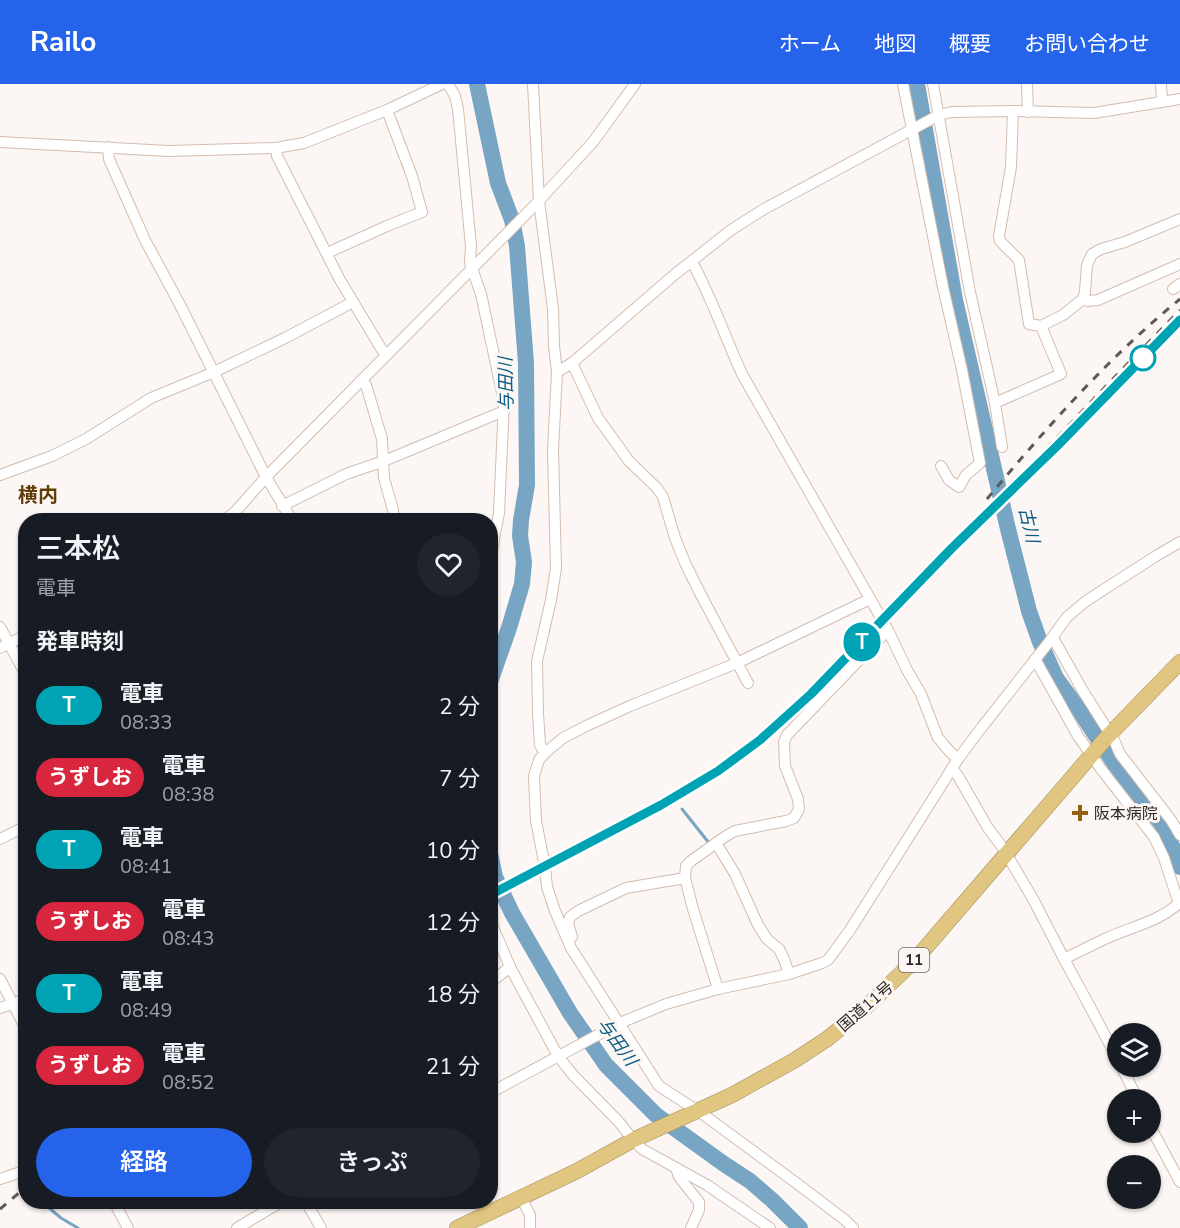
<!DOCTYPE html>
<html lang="ja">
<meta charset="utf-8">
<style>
:root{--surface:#171b24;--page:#20242c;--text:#f1f3f6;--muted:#9ea1a6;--accent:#2563eb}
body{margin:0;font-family:"Nunito Sans","Noto Sans JP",sans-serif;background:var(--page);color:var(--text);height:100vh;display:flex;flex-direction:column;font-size:22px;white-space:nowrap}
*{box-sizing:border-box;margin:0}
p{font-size:20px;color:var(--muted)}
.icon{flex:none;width:33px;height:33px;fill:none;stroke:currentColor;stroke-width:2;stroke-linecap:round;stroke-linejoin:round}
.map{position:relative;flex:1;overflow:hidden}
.sheet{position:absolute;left:18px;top:429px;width:480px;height:696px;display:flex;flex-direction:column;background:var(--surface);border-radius:24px;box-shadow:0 2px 4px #0004}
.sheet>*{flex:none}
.badge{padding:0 12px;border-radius:20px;font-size:21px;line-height:39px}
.tools{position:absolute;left:1107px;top:939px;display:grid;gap:12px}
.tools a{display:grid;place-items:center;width:54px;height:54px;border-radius:50%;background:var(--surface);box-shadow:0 2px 4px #0004;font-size:30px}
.map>.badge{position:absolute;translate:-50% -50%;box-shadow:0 0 0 3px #fff}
h2{padding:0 18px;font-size:22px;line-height:54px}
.round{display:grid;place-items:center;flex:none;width:63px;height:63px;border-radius:32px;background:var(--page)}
.head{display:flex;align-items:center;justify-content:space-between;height:102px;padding:0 18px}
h1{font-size:28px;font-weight:600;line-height:45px}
.cta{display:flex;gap:12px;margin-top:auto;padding:12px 18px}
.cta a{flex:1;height:69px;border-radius:36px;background:var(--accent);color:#fff;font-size:24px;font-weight:600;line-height:69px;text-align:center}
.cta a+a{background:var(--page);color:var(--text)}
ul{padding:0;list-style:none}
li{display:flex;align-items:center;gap:18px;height:72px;padding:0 18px}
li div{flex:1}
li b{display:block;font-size:22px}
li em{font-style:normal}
li .badge{min-width:66px;font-weight:700;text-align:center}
header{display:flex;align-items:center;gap:36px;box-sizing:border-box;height:84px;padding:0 30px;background:var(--accent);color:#fff}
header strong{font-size:28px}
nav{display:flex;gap:33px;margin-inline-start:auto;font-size:21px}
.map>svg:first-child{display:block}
</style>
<header>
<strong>Railo</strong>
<nav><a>ホーム</a><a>地図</a><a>概要</a><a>お問い合わせ</a></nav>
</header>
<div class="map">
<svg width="1180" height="1144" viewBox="0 0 1180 1144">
<rect width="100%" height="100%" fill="#fcf7f4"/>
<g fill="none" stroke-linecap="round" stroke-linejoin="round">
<!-- stream -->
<g stroke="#78a5c3" stroke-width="3">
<path d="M682 725 709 759"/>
<path d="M42 1118 61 1134 78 1144"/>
</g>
<!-- river -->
<g stroke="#78a5c3" stroke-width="16">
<path d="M477 0 498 99 512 136 517 162 526 279 527 401 521 436 520 452 524 478 522 500 509 544 490 598"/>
<path d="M917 0 955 216 1008 445 1029 527 1040 558 1056 594 1075 620 1126 697 1160 738 1174 766 1180 783"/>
<path d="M490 769 495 793 512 829 570 929 606 981 656 1031 724 1080 750 1097 772 1116 800 1144"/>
</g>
<defs>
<g id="minor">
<path d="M448 0 455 12 458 25 471 162 470 179 481 210 504 318 499 429 490 477"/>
<path d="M533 0 539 117 553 225 554 262 557 288 553 366 556 484 551 516 537 577 538 629 540 661 545 669"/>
<path d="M903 0 943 203 962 286 980 379 966 391 959 403 949 396 941 382"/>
<path d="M933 0 970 208 995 319 1002 363"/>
<path d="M1027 0 1028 28"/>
<path d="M1161 0 1162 18"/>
<path d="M1013 27 1011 83 999 152 1000 157 1019 176 1029 240 1041 242 1063 231 1083 215 1085 208 1087 181 1092 170 1101 165 1125 158 1180 135"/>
<path d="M0 58 169 67 276 64 304 59 387 26 442 0"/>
<path d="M108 63 109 75 145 156 179 219 266 393 292 436"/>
<path d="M276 64 277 72 340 196 382 266 387 271"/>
<path d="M327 169 387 142 422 128 412 92 387 26"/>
<path d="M692 178C712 214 725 253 742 290L888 546 907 586 921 610 938 654 951 669 958 675"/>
<path d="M1173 205 1180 200"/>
<path d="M1083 215 1088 217 1098 216 1180 180"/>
<path d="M572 279 598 334 629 377 657 404 663 413 675 454 686 481 701 511 748 599"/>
<path d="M557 288 572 279 674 191 731 146 764 125 939 31 952 28 1013 27 1094 29 1180 15"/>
<path d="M362 296 366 301 382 355 384 394 393 426 394 436"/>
<path d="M995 319 1061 290 1041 242"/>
<path d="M0 391 52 372 86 355 151 314 214 288 285 254 353 218"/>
<path d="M282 422 346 390 384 377 504 327"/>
<path d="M225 436 235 428 266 393 534 122 593 58 635 0"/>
<path d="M0 543 26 591"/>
<path d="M1053 554 1083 607 1114 656 1120 670 1171 736 1180 751"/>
<path d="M0 564 26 551"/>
<path d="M1035 575 1078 652 1101 685 1154 753 1164 774 1179 820"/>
<path d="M952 684 958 692 988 744 1003 764 1033 815 1064 875 1089 921 1118 976"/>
<path d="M0 755 26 742"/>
<path d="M716 759 735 790 758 841 767 855 779 865 784 875 789 890"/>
<path d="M490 836 510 883 558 972 573 991 619 1038 633 1056 642 1065 707 1101 770 1144"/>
<path d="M572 853 568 839 570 833 578 827 626 804 685 794"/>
<path d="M1064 875C1078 868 1092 861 1107 854 1131 843 1161 837 1180 818"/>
<path d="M0 895 26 945"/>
<path d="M490 899 510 883"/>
<path d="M718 905 693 825 685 794 686 782 691 777 726 752 735 747 786 737 794 734 799 725 798 715 785 682 784 658 787 651 888 546"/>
<path d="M0 924 26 915"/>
<path d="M1121 982 1138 1016"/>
<path d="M490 1009 620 939 666 920 718 905 789 890 822 879 828 876 850 846 958 675 982 643 1049 558 1067 533 1086 517 1156 472 1180 458"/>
<path d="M1150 1042 1180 1098"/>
<path d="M676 1084 679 1093 699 1118V1126L691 1144"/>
<path d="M0 1095 18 1089 26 1085"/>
<path d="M521 1113 530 1131V1144"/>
<path d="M114 1118 128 1144"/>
<path d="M306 1118 321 1144"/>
<path d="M237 1144 281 1118"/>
<path d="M853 1144 845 1136 803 1104 704 1031 659 1002 571 864 555 827 547 803 545 783 536 737 534 692 539 676 545 669 563 654 586 642 630 622 737 579 870 515"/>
</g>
<path id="highway" d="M457 1144 577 1087 633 1056 732 1011 795 976 827 955 866 923 915 876 1107 653 1180 578"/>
</defs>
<!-- minor casing -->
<use href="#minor" stroke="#d3bdaf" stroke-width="12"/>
<!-- highway casing -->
<use href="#highway" stroke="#a28f5f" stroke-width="16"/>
<!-- minor -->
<use href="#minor" stroke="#fff" stroke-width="10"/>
<!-- highway -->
<use href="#highway" stroke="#e0c680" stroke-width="15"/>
<!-- rail -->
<g stroke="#605954" stroke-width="3" stroke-dasharray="8 8" stroke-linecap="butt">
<path d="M987 415C1046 344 1108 274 1180 215"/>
<path d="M490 811 661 721 719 687 760 656 811 610 883 537 1108 300 1180 226"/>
<path d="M0 1125 26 1103"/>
</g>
</g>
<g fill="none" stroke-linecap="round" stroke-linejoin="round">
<defs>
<path id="line" d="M490 811 661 721 718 687 760 656 811 610 952 464 1057 362 1180 236"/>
</defs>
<!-- line casing -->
<use href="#line" stroke="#fff" stroke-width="14"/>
<!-- line -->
<use href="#line" stroke="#00a3b4" stroke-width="9"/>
</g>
<!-- markers -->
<circle fill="#fff" stroke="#00a3b4" stroke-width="3" cx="1143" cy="274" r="12"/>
<path fill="#956215" stroke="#fcf7f4" stroke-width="2" d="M1077 720h6v6h6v6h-6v6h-6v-6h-6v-6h6z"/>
<g text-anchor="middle" stroke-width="6" stroke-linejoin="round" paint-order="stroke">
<!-- shield labels -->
<rect fill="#fcf7f4" stroke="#6d6661" stroke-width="1.5" x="899" y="864" width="30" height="24" rx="4.5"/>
<g font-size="15" font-weight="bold" fill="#302822">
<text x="914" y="881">11</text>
</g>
<!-- poi labels -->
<g font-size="16" fill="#302822" stroke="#fcf7f4" text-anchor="start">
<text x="1094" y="735">阪本病院</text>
</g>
<!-- street labels -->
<g font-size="16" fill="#302822" stroke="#fcf7f4">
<text transform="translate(865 922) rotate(-41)" y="6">国道11号</text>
</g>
<!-- water labels -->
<g font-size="18" font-style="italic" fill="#0c5d85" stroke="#fcf7f4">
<text transform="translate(506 300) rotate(-91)" y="6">与田川</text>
<text transform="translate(1029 441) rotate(77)" y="6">古川</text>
<text transform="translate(617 958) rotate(54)" y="6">与田川</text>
</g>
<!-- quarter labels -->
<g font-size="20" font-weight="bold" fill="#613e09" stroke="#fcf7f4">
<text x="38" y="418">横内</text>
</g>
</g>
</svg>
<div class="tools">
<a><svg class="icon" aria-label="layers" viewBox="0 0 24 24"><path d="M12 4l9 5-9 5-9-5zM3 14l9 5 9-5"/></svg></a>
<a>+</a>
<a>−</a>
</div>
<b class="badge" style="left:862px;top:558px;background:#00a3b4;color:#fff">T</b>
<section class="sheet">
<div class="head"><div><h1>三本松</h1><p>電車</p></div><a class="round"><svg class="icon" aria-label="heart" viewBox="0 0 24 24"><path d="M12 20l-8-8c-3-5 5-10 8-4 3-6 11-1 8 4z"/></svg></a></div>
<h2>発車時刻</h2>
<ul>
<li><span class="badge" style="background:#00a3b4;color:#fff">T</span><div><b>電車</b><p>08:33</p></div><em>2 分</em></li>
<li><span class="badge" style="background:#d7263d;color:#fff">うずしお</span><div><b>電車</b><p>08:38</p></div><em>7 分</em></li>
<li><span class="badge" style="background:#00a3b4;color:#fff">T</span><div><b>電車</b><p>08:41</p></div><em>10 分</em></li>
<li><span class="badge" style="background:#d7263d;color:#fff">うずしお</span><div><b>電車</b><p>08:43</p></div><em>12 分</em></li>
<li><span class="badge" style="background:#00a3b4;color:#fff">T</span><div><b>電車</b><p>08:49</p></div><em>18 分</em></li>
<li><span class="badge" style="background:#d7263d;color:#fff">うずしお</span><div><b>電車</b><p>08:52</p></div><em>21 分</em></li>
</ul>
<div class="cta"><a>経路</a><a>きっぷ</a></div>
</section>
</div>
